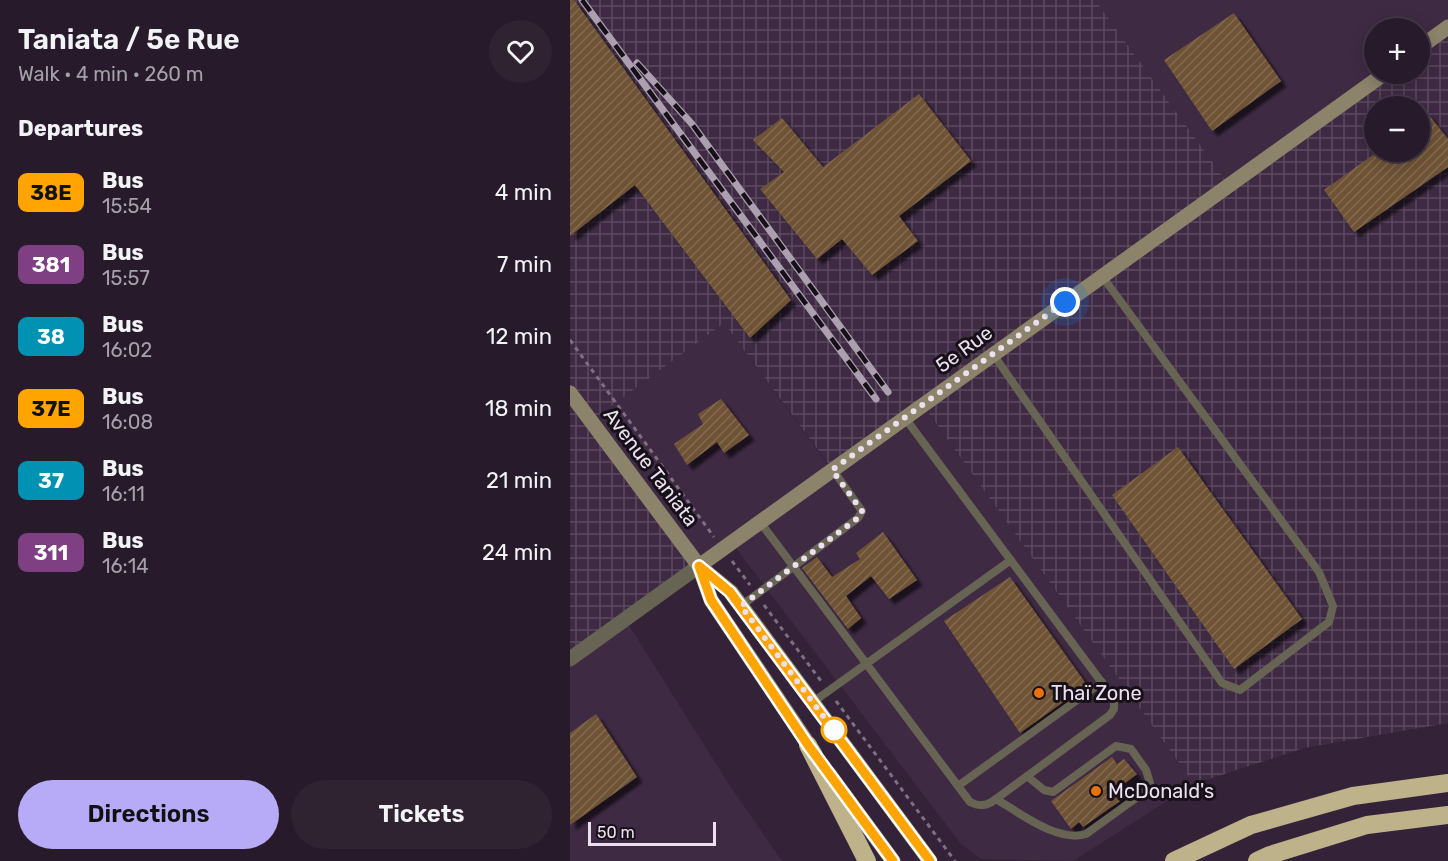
<!DOCTYPE html>
<meta charset="utf-8">
<style>
:root{--surface:#271a2a;--page:#2f2332;--text:#f1f3f6;--muted:#a4a1a8;--line:#433847;--accent:#b7abf8}
body{margin:0;font-family:Rubik,sans-serif;background:var(--page);color:var(--text);height:100vh;display:flex;flex-direction:column;font-size:22px;white-space:nowrap}
*{box-sizing:border-box;margin:0}
p{font-size:20px;color:var(--muted)}
.icon{flex:none;width:33px;height:33px;fill:none;stroke:currentColor;stroke-width:2;stroke-linecap:round;stroke-linejoin:round}
.map{position:relative;flex:1;overflow:hidden}
.details{display:flex;flex-direction:column;background:var(--surface);width:570px}
.details>*{flex:none}
.badge{padding:0 12px;border-radius:9px;font-size:21px;line-height:39px}
.tools{position:absolute;left:794px;top:18px;display:grid;gap:12px}
.tools a{display:grid;place-items:center;width:66px;height:66px;border-radius:50%;background:var(--surface);box-shadow:0 3px 15px #0003,0 0 0 2px var(--line);font-size:30px}
.scale{position:absolute;left:18px;bottom:15px;width:128px;box-sizing:border-box;padding-left:6px;border:3px solid #ebe0ed;border-top:0;font-size:16px;line-height:21px;white-space:nowrap;color:#ebe0ed;-webkit-text-stroke:4px #171019;paint-order:stroke}
.you{position:absolute;width:30px;height:30px;margin:-15px;border:4px solid #fff;border-radius:50%;background:#1a73e8;box-shadow:0 0 0 9px #1a73e833}
.map>.badge{position:absolute;translate:-50% -50%;box-shadow:0 0 0 3px #fff}
h2{padding:0 18px;font-size:22px;line-height:54px}
.round{display:grid;place-items:center;flex:none;width:63px;height:63px;border-radius:32px;background:var(--page)}
.overview{display:flex;align-items:center;justify-content:space-between;height:102px;padding:0 18px}
h1{font-size:28px;font-weight:600;line-height:45px}
.button{display:flex;gap:12px;margin-top:auto;padding:12px 18px}
.button a{flex:1;height:69px;border-radius:36px;background:var(--accent);color:#111;font-size:24px;font-weight:600;line-height:69px;text-align:center}
.button a+a{background:var(--page);color:var(--text)}
ul{padding:0;list-style:none}
li{display:flex;align-items:center;gap:18px;height:72px;padding:0 18px}
li div{flex:1}
li b{display:block;font-size:22px}
li em{font-style:normal}
li .badge{min-width:66px;font-weight:700;text-align:center}
main{display:flex;flex:1;min-height:0}
.map>svg:first-child{display:block}
</style>
<main>
<section class="details">
<div class="overview"><div><h1>Taniata / 5e Rue</h1><p>Walk · 4 min · 260 m</p></div><a class="round"><svg class="icon" aria-label="heart" viewBox="0 0 24 24"><path d="M12 20l-8-8c-3-5 5-10 8-4 3-6 11-1 8 4z"/></svg></a></div>
<h2>Departures</h2>
<ul>
<li><span class="badge" style="background:#ffa400;color:#111">38E</span><div><b>Bus</b><p>15:54</p></div><em>4 min</em></li>
<li><span class="badge" style="background:#7e4082;color:#fff">381</span><div><b>Bus</b><p>15:57</p></div><em>7 min</em></li>
<li><span class="badge" style="background:#0091b3;color:#fff">38</span><div><b>Bus</b><p>16:02</p></div><em>12 min</em></li>
<li><span class="badge" style="background:#ffa400;color:#111">37E</span><div><b>Bus</b><p>16:08</p></div><em>18 min</em></li>
<li><span class="badge" style="background:#0091b3;color:#fff">37</span><div><b>Bus</b><p>16:11</p></div><em>21 min</em></li>
<li><span class="badge" style="background:#7e4082;color:#fff">311</span><div><b>Bus</b><p>16:14</p></div><em>24 min</em></li>
</ul>
<div class="button"><a>Directions</a><a>Tickets</a></div>
</section>
<div class="map">
<svg width="878" height="861" viewBox="0 0 878 861">
<defs>
<pattern id="industrial-grid" width="8" height="8" patternUnits="userSpaceOnUse" patternTransform="scale(1.5)"><rect width="8" height="8" fill="#3f2a44"/><path d="M0 4h8M4 0v8" fill="none" stroke="#5b495f"/></pattern>
<pattern id="building-hatch" width="6" height="6" patternUnits="userSpaceOnUse" patternTransform="scale(1.5)"><rect width="6" height="6" fill="#6e5336"/><path d="M-1 1l2-2M0 6l6-6M5 7l2-2" fill="none" stroke="#836b53"/></pattern>
<filter id="shadow"><feDropShadow dx="5.5" dy="5.5" stdDeviation="1.5" flood-color="#0009"/></filter>
</defs>
<rect width="100%" height="100%" fill="#342338"/>
<!-- built -->
<g fill="#3f2a44">
<path d="M525 0H878V27L849 48V28H804V74L659 185Z"/>
<path d="M154 323 262 470 353 405 624 784 503 861 411 859 391 844 162 543 129 566 21 421Z"/>
<path d="M55 619 160 786 212 861H0V659Z"/>
</g>
<!-- industrial -->
<path fill="url(#industrial-grid)" fill-rule="evenodd" d="M0 0H525L659 185 814 74H849V48L878 27V723L734 748 624 784 353 405 263 470 154 323 21 421 129 566 0 659ZM804 106H849V152H804Z"/>
<!-- building -->
<g fill="url(#building-hatch)" filter="url(#shadow)">
<path d="M0 0H4L221 300 180 338 65 185 0 236Z"/>
<path d="M664 13 711 81 642 131 594 60Z"/>
<path d="M349 94 401 161 329 216 348 241 302 275 272 239 247 259 190 189 214 172 183 140 212 118 253 167Z"/>
<path d="M858 114 878 139V167L784 232 754 190 807 152H849V121Z"/>
<path d="M151 399 179 435 154 453 147 442 117 465 104 444 133 424 128 414Z"/>
<path d="M608 447 732 619 664 669 542 495Z"/>
<path d="M313 532 347 580 319 599 301 576 276 596 291 618 278 629 232 568 247 557 262 577 290 559 286 553Z"/>
<path d="M440 577 517 685 450 733 374 621Z"/>
<path d="M26 714 67 777 0 825V733Z"/>
<path d="M542 757 547 764 554 759 567 774 550 787 557 796 513 827 509 822 501 829 481 801Z"/>
</g>
<g fill="none" stroke-linecap="round" stroke-linejoin="round">
<!-- path -->
<g stroke="#7e6f81" stroke-width="3" stroke-dasharray="4.5 4.5" stroke-linecap="butt">
<path d="M0 340 144 537"/>
<path d="M162 561 180 585"/>
<path d="M194 605 251 681"/>
<path d="M266 701 385 861"/>
</g>
<!-- lane -->
<g stroke="#686454" stroke-width="8">
<path d="M423 354 652 683 670 690 759 622 763 606 749 572 532 276"/>
<path d="M190 522 400 802C410 807 417 806 426 799L540 715 544 709V699L335 418"/>
<path d="M171 606 288 518 292 511 263 470"/>
<path d="M243 702 441 560"/>
<path d="M388 786 532 682"/>
<path d="M426 799C450 813 488 843 516 834L573 793 580 783 576 770 561 749 546 746 483 792 474 790 457 776"/>
</g>
<!-- street -->
<path stroke="#686454" stroke-width="15" d="M0 659 129 566"/>
<!-- secondary -->
<g stroke="#8b836a" stroke-width="15">
<path d="M849 48 878 27"/>
<path d="M0 393 129 566 161 592 360 861"/>
<path d="M129 566 814 74"/>
<path d="M129 566 141 600 245 754"/>
<path d="M259 774 323 861"/>
</g>
<!-- highway -->
<g stroke="#bdb28a" stroke-width="18">
<path d="M238 745 297 861"/>
<path d="M604 861 681 825 783 796 878 783"/>
<path d="M687 861 700 855 797 825 878 815"/>
</g>
<defs>
<g id="rail">
<path d="M12 0 306 399"/>
<path d="M67 63 122 124 318 392"/>
</g>
</defs>
<!-- rail casing -->
<use href="#rail" stroke="#ac9faf" stroke-width="7"/>
<!-- rail -->
<use href="#rail" stroke="#171019" stroke-width="4.5" stroke-dasharray="14" stroke-linecap="butt"/>
</g>
<g fill="none" stroke-linecap="round" stroke-linejoin="round">
<defs>
<path id="line" d="M323 861 238 745 141 600 129 566 160 592 360 861"/>
</defs>
<!-- line casing -->
<use href="#line" stroke="#fff" stroke-width="14"/>
<!-- line -->
<use href="#line" stroke="#ffa400" stroke-width="9"/>
<!-- walk -->
<path stroke="#ebe0ed" stroke-width="6" stroke-dasharray="0 10.8" d="M264 730 268 736 171 606 288 518 292 511 262 470 495 302"/>
</g>
<!-- markers -->
<g fill="#e8710a" stroke="#171019" stroke-width="2">
<circle cx="469" cy="693" r="6"/>
<circle cx="526" cy="791" r="6"/>
</g>
<circle fill="#fff" stroke="#ffa400" stroke-width="3" cx="264" cy="730" r="12"/>
<g text-anchor="middle" stroke-width="6" stroke-linejoin="round" paint-order="stroke">
<!-- street labels -->
<g font-size="20" fill="#ebe0ed" stroke="#171019">
<text transform="translate(394 349) rotate(-36)" y="7">5e Rue</text>
<text transform="translate(81 467) rotate(53)" y="7">Avenue Taniata</text>
</g>
<!-- poi labels -->
<g font-size="20" fill="#ebe0ed" stroke="#171019" text-anchor="start">
<text x="481" y="700">Thaï Zone</text>
<text x="538" y="798">McDonald's</text>
</g>
</g>
</svg>
<div class="tools">
<a>+</a>
<a>−</a>
</div>
<div class="scale">50 m</div>
<div class="you" style="left:495px;top:302px"></div>
</div>
</main>
